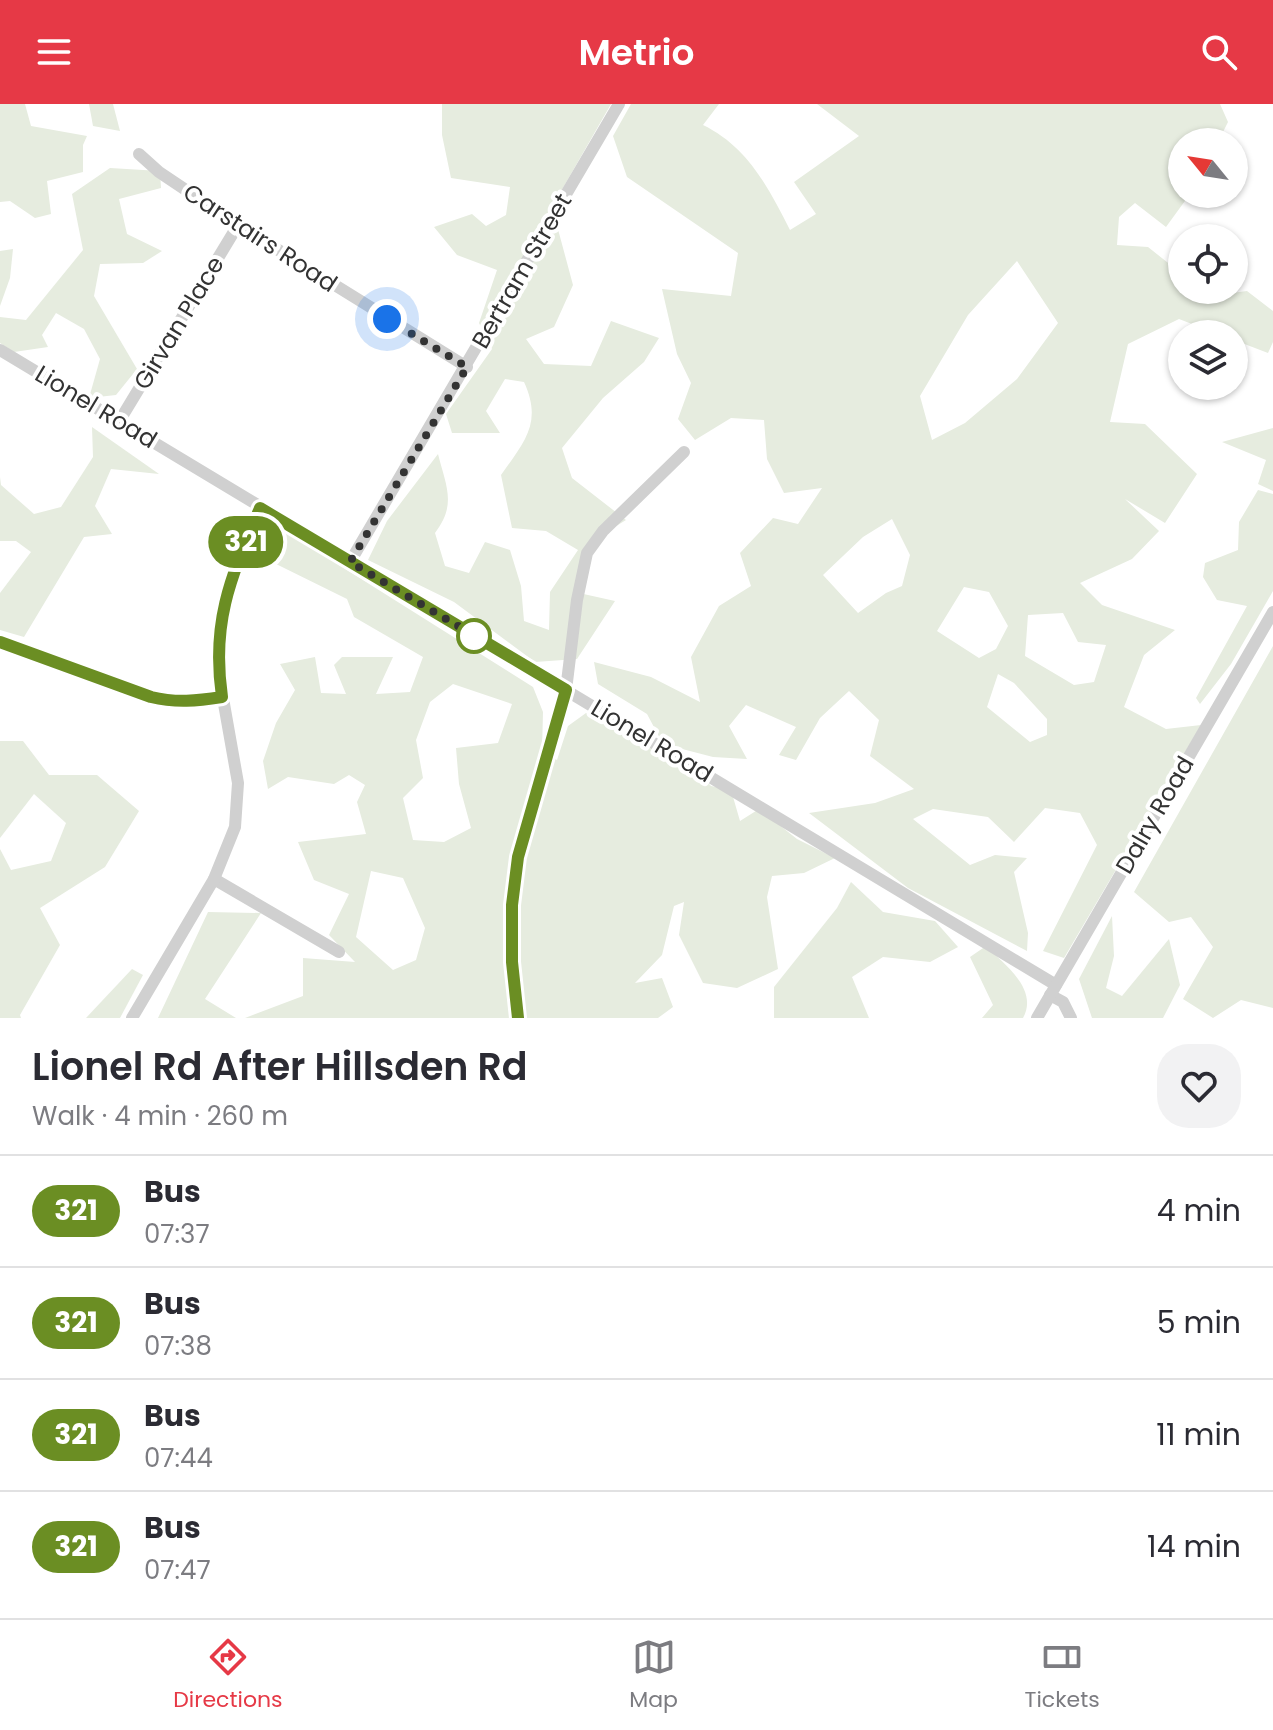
<!DOCTYPE html>
<meta charset="utf-8">
<style>
:root{--surface:#fff;--page:#f2f2f3;--text:#2b2b33;--muted:#7c7c81;--line:#e1e1e2;--accent:#e63946}
body{margin:0;font-family:Poppins,sans-serif;background:var(--page);color:var(--text);height:100vh;display:flex;flex-direction:column;font-size:30px;white-space:nowrap}
*{box-sizing:border-box;margin:0}
p{font-size:26px;color:var(--muted)}
.icon{flex:none;width:44px;height:44px;fill:none;stroke:currentColor;stroke-width:2;stroke-linecap:round;stroke-linejoin:round}
.map{position:relative;height:914px;overflow:hidden}
.side{display:flex;flex-direction:column;background:var(--surface);flex:1}
.side>*{flex:none}
.badge{padding:0 16px;border-radius:26px;font-size:28px;line-height:52px}
.needle{width:52px;rotate:300deg}
.buttons{position:absolute;left:1168px;top:24px;display:grid;gap:16px}
.buttons a{display:grid;place-items:center;width:80px;height:80px;border-radius:50%;background:var(--surface);box-shadow:0 2px 6px #0004;font-size:40px}
.you{position:absolute;width:40px;height:40px;margin:-20px;border:6px solid #fff;border-radius:50%;background:#1a73e8;box-shadow:0 0 0 12px #1a73e833}
.map>.badge{position:absolute;translate:-50% -50%;box-shadow:0 0 0 4px #fff}
.round{display:grid;place-items:center;flex:none;width:84px;height:84px;border-radius:32px;background:var(--page)}
.headline{display:flex;align-items:center;justify-content:space-between;height:136px;padding:0 32px}
h1{font-size:38px;font-weight:600;line-height:60px}
ul{padding:0;list-style:none}
li{display:flex;align-items:center;gap:24px;height:112px;padding:0 32px;border-top:2px solid var(--line)}
li div{flex:1}
li b{display:block;font-size:30px}
li em{font-style:normal}
li .badge{min-width:88px;font-weight:700;text-align:center}
header{display:flex;justify-content:space-between;align-items:center;height:104px;padding:0 32px;background:var(--accent);color:#fff;font-size:36px;font-weight:600}
.tab-bar{display:flex;justify-content:space-around;align-items:center;height:112px;border-top:2px solid var(--line);background:var(--surface);font-size:22px;color:var(--muted)}
.tab-bar a{display:grid;justify-items:center;gap:4px}
.tab-bar .selected{color:var(--accent)}
.map>svg:first-child{display:block}
</style>
<header><svg class="icon" aria-label="menu" viewBox="0 0 24 24"><path d="M4 6h16M4 12h16M4 18h16"/></svg>Metrio<svg class="icon" aria-label="search" viewBox="0 0 24 24"><circle cx="10" cy="10" r="6"/><path d="M15 15l6 6"/></svg></header>
<div class="map">
<svg width="1273" height="914" viewBox="0 0 1273 914">
<rect width="100%" height="100%" fill="#fff"/>
<!-- green -->
<g fill="#e6ecdf" fill-rule="evenodd">
<path d="M0 0H25L31 22 87 32 83 41V68L47 77 51 110 35 114 10 97 0 98Z"/>
<path d="M89 0H113L120 27 93 22Z"/>
<path d="M442 0H611L552 103 573 181 554 223 526 235 544 260 591 262 611 217 659 234 644 258 603 294 562 344 572 374 626 416 587 440 579 489 615 497 577 555 535 558 454 498 368 456 387 417 438 350C446 382 457 400 435 429L445 462 469 469 485 438 510 446 521 482 524 517 549 526 550 488 578 446 546 427 512 424 501 371C524 338 543 319 524 278L505 275 486 307 500 329H452L446 310 492 245 479 219 497 166 457 151 434 123 472 110 486 122 506 111 510 83 451 74 442 31Z"/>
<path d="M631 0H719L703 21C748 43 768 83 790 126L816 110 794 78 859 32 817 0H1220L1228 18 1218 38H1182V90H1190L1166 123 1135 99 1119 113 1117 141 1148 143 1182 170V186H1201L1209 192 1247 187 1273 207V238L1268 249 1234 236V230H1218L1179 215 1128 240 1110 318 1145 320 1197 370 1165 419 1125 395 1159 427 1132 455 1080 479 1102 501 1175 526 1144 551 1124 603 1166 625 1201 621 1064 854 1043 847 1097 741 1080 709 1045 704 1014 738 988 713 933 705 913 715 970 761 995 751 1027 754 1014 768 1028 829 1027 847 908 784 809 709 875 699 914 685 870 652 879 616 849 587 820 614 796 656 779 651 796 623 746 601 729 622 747 655 713 653 663 640 647 610 598 580 594 558 651 573 700 598 691 553 719 502 751 482 740 449 773 414 798 420 822 384 784 389 767 355 764 316 731 314 695 336 678 315 691 279 677 250 662 185 731 192 738 149 627 73 613 32ZM1017 157 1058 219 1017 275 965 319 932 336 920 292 968 211ZM892 415 910 451 902 482 886 489 858 509 823 471 863 433ZM964 483 989 488 1008 522 996 545 979 554 937 527ZM1063 509 1078 538 1106 541 1094 578 1074 581 1025 552 1028 511ZM998 570 1014 579 1047 615V631L1030 638 987 603Z"/>
<path d="M110 64 160 67 161 84 119 95 127 130 162 147 143 159 100 160 94 192 137 265 116 291 89 294 100 255 84 225 56 209 42 231 48 243 14 248 0 239V213L26 216 83 146 72 90Z"/>
<path d="M13 145 10 174 0 202V147Z"/>
<path d="M92 323 159 370 111 365 95 402 112 430 84 433 24 533 0 526V489L31 448 16 437H0V373L1 381 34 410 61 403 93 353Z"/>
<path d="M1273 324V387L1258 380 1266 356 1222 338Z"/>
<path d="M1258 386 1273 390V487L1231 560 1200 600 1196 594 1247 502 1217 496 1203 473 1205 459 1238 446 1239 418Z"/>
<path d="M283 419 339 461 533 583 543 608 542 647 557 656 568 622 586 609 639 638 691 661 711 682 731 686 740 717 759 705 797 735 835 754 804 769 772 772 767 793 778 865 737 884 703 879 679 831 684 798 674 802 662 851 635 879 662 874 673 903 658 914H523L519 886 509 914H245L303 892V854L355 858 329 831 349 790 314 776 298 738 366 730 357 698 365 681 349 671 334 680 288 673 268 685 263 657 276 619 295 586 280 560 315 553 321 589 346 590 334 561 342 553H393L376 590 410 588 423 553 354 513 347 495 274 459 261 426ZM453 580 512 600 498 639 456 644 459 680 471 724 444 738 413 736 403 694 423 674 416 636 430 598ZM371 767 403 774 425 824 416 856 393 866 356 833Z"/>
<path d="M1273 542V904L1241 896 1213 914 1183 895 1213 843 1191 813 1169 818 1134 788Z"/>
<path d="M0 637H23L49 671H97L139 707 105 763 40 804 60 841 20 911 21 914H0V745L11 766 51 757 66 719 34 690 0 734Z"/>
<path d="M851 778 883 808 935 817 958 843 930 858 883 853 852 873 869 914H774V883L837 804Z"/>
<path d="M208 808 261 809 205 895 236 914H158Z"/>
<path d="M1112 812 1114 852 1106 884 1122 892 1169 835 1180 881 1163 914H1092L1079 875Z"/>
<path d="M986 842C1004 860 1039 885 1023 914H982L993 901 970 853Z"/>
<path d="M132 865 143 871 120 914H86Z"/>
</g>
<g fill="none" stroke-linecap="round" stroke-linejoin="round">
<!-- minor -->
<g stroke="#d0d0d0" stroke-width="12">
<path d="M139 50 159 68 238 121 467 263"/>
<path d="M0 246 1056 881"/>
<path d="M120 316 238 121"/>
<path d="M350 458 619 0"/>
<path d="M0 538 151 593 192 598 222 593"/>
<path d="M214 775 339 848"/>
<path d="M1050 891 1063 898 1071 914"/>
<path d="M132 914 214 775 235 723 238 679 218 566V532L224 494 260 404"/>
<path d="M518 914 512 858V801L518 753 566 586 577 496 587 449 603 427 684 348"/>
<path d="M1037 914 1273 508"/>
</g>
</g>
<g fill="none" stroke-linecap="round" stroke-linejoin="round">
<defs>
<path id="line" d="M0 538 151 593C176 599 197 597 222 593 211 517 231 473 260 404L566 586 518 753 512 801V858L518 914"/>
</defs>
<!-- line casing -->
<use href="#line" stroke="#fff" stroke-width="18"/>
<!-- line -->
<use href="#line" stroke="#6b8e23" stroke-width="12"/>
<!-- walk -->
<path stroke="#333" stroke-width="8" stroke-dasharray="0 14.4" d="M387 215 467 263 350 458 485 538 474 532"/>
</g>
<!-- markers -->
<circle fill="#fff" stroke="#6b8e23" stroke-width="4" cx="474" cy="532" r="16"/>
<g text-anchor="middle" stroke-width="8" stroke-linejoin="round" paint-order="stroke">
<!-- street labels -->
<g font-size="24" fill="#333" stroke="#fff">
<text transform="translate(260 134) rotate(33)" y="8">Carstairs Road</text>
<text transform="translate(522 167) rotate(-60)" y="8">Bertram Street</text>
<text transform="translate(179 219) rotate(-59)" y="8">Girvan Place</text>
<text transform="translate(96 303) rotate(31)" y="8">Lionel Road</text>
<text transform="translate(652 637) rotate(31)" y="8">Lionel Road</text>
<text transform="translate(1155 711) rotate(-60)" y="8">Dalry Road</text>
</g>
</g>
</svg>
<div class="buttons">
<a><svg class="needle" viewBox="-14 -14 28 28"><path d="M0-13l5 13h-10z" fill="#e53935"/><path d="M0 13l5-13h-10z" fill="#7c7c81"/></svg></a>
<a><svg class="icon" aria-label="locate" viewBox="0 0 24 24"><circle cx="12" cy="12" r="6"/><path d="M12 2v4M12 18v4M2 12h4M18 12h4"/></svg></a>
<a><svg class="icon" aria-label="layers" viewBox="0 0 24 24"><path d="M12 4l9 5-9 5-9-5zM3 14l9 5 9-5"/></svg></a>
</div>
<div class="you" style="left:387px;top:215px"></div>
<b class="badge" style="left:246px;top:438px;background:#6b8e23;color:#fff">321</b>
</div>
<section class="side">
<div class="headline"><div><h1>Lionel Rd After Hillsden Rd</h1><p>Walk · 4 min · 260 m</p></div><a class="round"><svg class="icon" aria-label="heart" viewBox="0 0 24 24"><path d="M12 20l-8-8c-3-5 5-10 8-4 3-6 11-1 8 4z"/></svg></a></div>
<ul>
<li><span class="badge" style="background:#6b8e23;color:#fff">321</span><div><b>Bus</b><p>07:37</p></div><em>4 min</em></li>
<li><span class="badge" style="background:#6b8e23;color:#fff">321</span><div><b>Bus</b><p>07:38</p></div><em>5 min</em></li>
<li><span class="badge" style="background:#6b8e23;color:#fff">321</span><div><b>Bus</b><p>07:44</p></div><em>11 min</em></li>
<li><span class="badge" style="background:#6b8e23;color:#fff">321</span><div><b>Bus</b><p>07:47</p></div><em>14 min</em></li>
</ul>
</section>
<nav class="tab-bar">
<a class="selected"><svg class="icon" aria-label="directions" viewBox="0 0 24 24"><path d="M12 3l9 9-9 9-9-9zM9 14v-3h6M13 9l2 2-2 2"/></svg>Directions</a>
<a><svg class="icon" aria-label="map" viewBox="0 0 24 24"><path d="M3 6l6-2 6 2 6-2v14l-6 2-6-2-6 2zM9 4v14M15 6v14"/></svg>Map</a>
<a><svg class="icon" aria-label="tickets" viewBox="0 0 24 24"><path d="M3 7h18v10H3zM15 7v10"/></svg>Tickets</a>
</nav>
